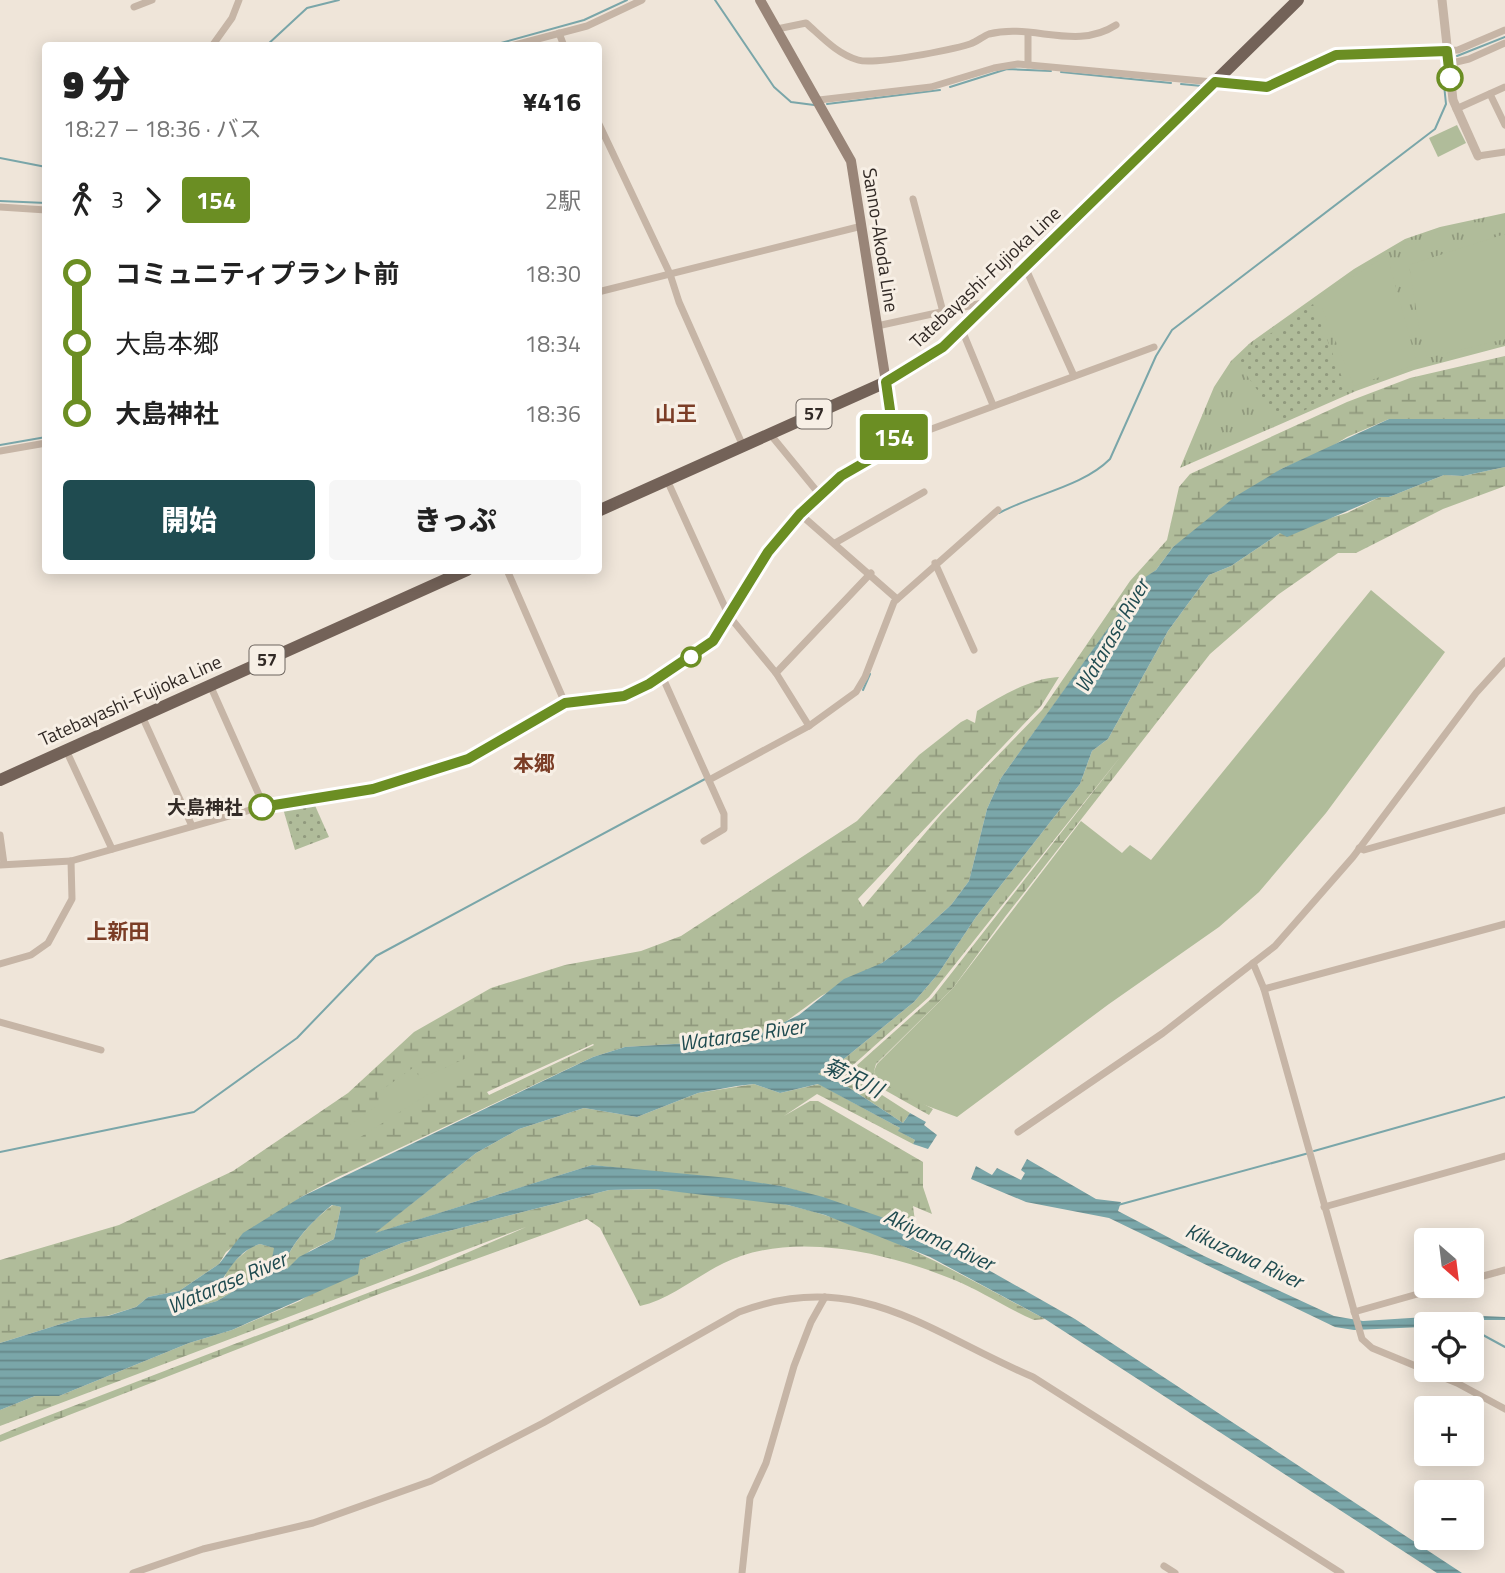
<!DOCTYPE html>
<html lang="ja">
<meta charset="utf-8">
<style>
:root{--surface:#fff;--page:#f6f6f6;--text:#222;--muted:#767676;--accent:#1f4b50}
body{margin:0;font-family:"Titillium Web","Noto Sans JP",sans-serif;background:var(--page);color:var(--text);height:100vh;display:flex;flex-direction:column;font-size:26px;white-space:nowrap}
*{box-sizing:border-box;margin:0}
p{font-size:23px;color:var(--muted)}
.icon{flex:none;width:38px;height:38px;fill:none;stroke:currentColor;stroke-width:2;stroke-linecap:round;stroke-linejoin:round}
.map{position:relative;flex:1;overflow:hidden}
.drawer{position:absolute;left:42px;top:42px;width:560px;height:532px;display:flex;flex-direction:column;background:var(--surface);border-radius:7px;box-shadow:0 4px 18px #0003}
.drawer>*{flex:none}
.badge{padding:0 14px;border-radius:5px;font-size:24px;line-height:46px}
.needle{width:46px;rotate:152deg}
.fabs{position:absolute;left:1414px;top:1228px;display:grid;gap:14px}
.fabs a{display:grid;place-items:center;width:70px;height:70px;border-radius:7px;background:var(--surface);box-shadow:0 4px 18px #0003;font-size:35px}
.map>.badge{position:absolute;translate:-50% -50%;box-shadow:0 0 0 4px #fff}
.legs{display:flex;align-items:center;gap:10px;height:77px;padding:0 21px;font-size:23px}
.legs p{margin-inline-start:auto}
.head{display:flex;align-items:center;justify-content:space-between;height:119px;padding:0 21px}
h1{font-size:38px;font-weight:800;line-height:52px}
.cta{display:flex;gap:14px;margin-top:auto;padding:14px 21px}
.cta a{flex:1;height:80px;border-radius:7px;background:var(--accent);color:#fff;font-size:28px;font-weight:800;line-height:80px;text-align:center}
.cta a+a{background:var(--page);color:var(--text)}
ul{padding:0 21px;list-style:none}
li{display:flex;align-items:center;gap:24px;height:70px;font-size:26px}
li i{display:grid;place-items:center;width:10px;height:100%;margin:0 9px;background:currentColor}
li i::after{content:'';width:18px;height:18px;margin:-9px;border:5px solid;border-radius:50%;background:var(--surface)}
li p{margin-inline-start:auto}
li:first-child i{background:linear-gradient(#0000 50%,currentColor 0)}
li:last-child i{background:linear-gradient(currentColor 50%,#0000 0)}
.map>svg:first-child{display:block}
</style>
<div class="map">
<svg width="1505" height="1573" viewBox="0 0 1505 1573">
<defs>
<pattern id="grass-tufts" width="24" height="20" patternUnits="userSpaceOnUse" patternTransform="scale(1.75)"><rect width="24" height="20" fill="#b0bc9a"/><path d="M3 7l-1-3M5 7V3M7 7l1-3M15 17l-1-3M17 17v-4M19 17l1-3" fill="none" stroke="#90997d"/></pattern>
<pattern id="wetland-marsh" width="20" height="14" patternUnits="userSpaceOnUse" patternTransform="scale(1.75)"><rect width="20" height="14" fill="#b0bc9a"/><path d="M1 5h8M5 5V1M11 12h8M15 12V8" fill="none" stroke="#90997d"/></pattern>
<pattern id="park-dots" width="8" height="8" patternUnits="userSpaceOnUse" patternTransform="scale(1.75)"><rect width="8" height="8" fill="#b0bc9a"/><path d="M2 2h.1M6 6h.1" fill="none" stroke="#90997d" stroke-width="1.8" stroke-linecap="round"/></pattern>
<pattern id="water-rules" width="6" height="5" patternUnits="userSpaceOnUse" patternTransform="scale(1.75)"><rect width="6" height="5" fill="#7aa6a9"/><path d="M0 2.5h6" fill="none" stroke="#658789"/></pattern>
</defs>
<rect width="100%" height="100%" fill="#efe5d9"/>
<!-- grass -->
<path fill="url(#grass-tufts)" d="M1505 213V346L1414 370 1356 391 1180 468 1214 387 1231 361 1250 343 1354 269 1405 239 1440 227Z"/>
<!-- wetland -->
<g fill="url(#wetland-marsh)" fill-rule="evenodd">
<path d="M1505 356V419H1389L1347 437 1326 450 1281 469 1173 547 1156 570 1144 579 1001 778 987 809 969 881 951 905 909 943 882 963 821 996 777 1028 760 1034 723 1041 625 1047 593 1057 336 1178 301 1197 226 1252 219 1264 179 1291 148 1297 136 1307 107 1316 80 1318 0 1343V1260L119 1225 233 1171 348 1093 414 1032 491 988 565 965 641 951 681 936 857 821 919 755 961 722 967 719 975 723 977 711C1001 696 1031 678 1059 677L1041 706 858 899 863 907 942 813 1042 710 1130 581 1167 540 1179 487 1190 474 1347 402 1410 378ZM594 1045 489 1095 487 1092 593 1044Z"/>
<path d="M1505 467V486L1443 509 1356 553H1338L1279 594 1210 654 1005 917 953 988 876 1064 874 1071 877 1079 933 1109 929 1115 858 1075 856 1066 932 998 1121 756 929 997 852 1066 854 1077 910 1113 903 1123 845 1085 818 1074 845 1058 914 1002 938 974 976 917 1080 784 1092 751 1108 739 1168 631 1209 575 1231 566 1280 533 1347 513 1380 497H1389L1444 475 1463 476Z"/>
<path d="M754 1084 780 1093 819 1084 900 1128 899 1131 915 1140 913 1144 817 1094 784 1116 810 1101H818L923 1162V1187L932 1214 913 1206 916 1229 781 1186 592 1165 373 1234 476 1153 519 1129 584 1108 637 1117 698 1093Z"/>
<path d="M654 1189C699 1194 748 1195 792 1206 880 1227 965 1277 1045 1319L1034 1320C1006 1308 980 1290 952 1279 890 1254 806 1234 741 1256 706 1267 676 1298 640 1306L600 1228 587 1219 379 1294 0 1442V1435L24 1425 430 1269 526 1227 0 1426V1410L35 1396H59L189 1343 232 1330 300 1301 360 1260 402 1243 609 1190Z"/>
<path d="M333 1205 341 1207 334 1239 311 1250 287 1269C280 1253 319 1214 333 1205Z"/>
<path d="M260 1244 275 1248 270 1269 217 1301 185 1310 186 1303 225 1277 228 1267 251 1247Z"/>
</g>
<!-- park -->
<g fill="url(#park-dots)">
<path d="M1313 304 1347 390 1280 422 1238 363 1254 345Z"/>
<path d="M313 801 329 837 295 850 282 805Z"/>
</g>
<!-- pitch -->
<g fill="#b0bc9a">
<path d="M1457 125 1466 143 1438 157 1429 138Z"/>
<path d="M1505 234V339L1427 358 1420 333 1409 265Z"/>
<path d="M1387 255 1417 364 1354 386 1318 298Z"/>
<path d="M1371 590 1445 652 1326 813 1259 892 1219 927 1109 1004 957 1117 914 1101 877 1079 874 1071 877 1064 953 988 1081 821 1122 853 1130 845 1151 860Z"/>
<path d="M482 1051 489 1063 433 1091 351 1143 344 1129 378 1105 379 1092 414 1067 420 1079Z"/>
</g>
<!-- water -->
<g fill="url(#water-rules)" fill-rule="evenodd">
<path d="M1389 419H1505V467L1463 476 1444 475 1389 497H1380L1287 537 1280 533 1231 566 1209 575 1168 631 1108 739 1092 751 1080 784 976 917 938 974 914 1002 845 1058 818 1074 845 1085 903 1123 910 1113 926 1122 924 1125 937 1135 928 1149 913 1144 915 1140 898 1131 900 1128 818 1084 780 1093 754 1084 737 1086 698 1093 637 1117 584 1108 519 1129 476 1153 375 1233 592 1165 729 1178 781 1186 823 1197 916 1229 1075 1319 1462 1573H1437L1045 1319 930 1257 825 1215 788 1205 654 1189 609 1190 402 1243 360 1260 358 1274 232 1330 189 1343 59 1396H35L0 1410V1343L80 1318 108 1316 136 1307 148 1297 179 1291 219 1264 243 1233 301 1197 593 1057 625 1047 723 1041 760 1034 799 1015 844 979 882 963 909 943 951 905 969 881 987 809 1001 778 1144 578 1156 570 1173 547 1236 496 1281 469ZM332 1205 341 1207 334 1239 299 1257 287 1269C280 1252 319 1215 332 1205ZM260 1244 274 1248 270 1269 217 1301 185 1310 186 1303 213 1295C226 1275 235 1252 260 1244Z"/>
<path d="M1027 1159 1096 1199 1121 1202 1118 1211 1204 1256 1334 1316 1363 1321 1458 1315 1505 1317V1320H1471L1467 1322 1468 1325 1354 1330 1335 1327 1109 1218 1026 1202 971 1179 976 1166 992 1175 997 1168 1021 1180 1025 1173 1021 1170Z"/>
</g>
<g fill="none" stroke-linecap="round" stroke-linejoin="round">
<!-- stream -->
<g stroke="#7aa6a9" stroke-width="2">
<path d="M715 0 774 87 791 102 814 105"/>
<path d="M266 46 307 8 339 0"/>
<path d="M490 46 584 20 627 0"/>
<path d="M1457 56 1505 37"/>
<path d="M1329 62 1443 56"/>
<path d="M1061 72 1171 83"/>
<path d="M1294 80 1306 73"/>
<path d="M1181 84 1202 86"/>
<path d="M950 87 1007 69 1051 71"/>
<path d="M1219 88 1267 92 1285 85"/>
<path d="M827 104 940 90"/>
<path d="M0 158 46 167"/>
<path d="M0 201 46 203"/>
<path d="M0 445 46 437"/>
<path d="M999 513C1034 494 1082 487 1110 459L1156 356 1172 330 1435 129 1446 104 1441 56"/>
<path d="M863 690 870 674"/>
<path d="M1314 1151 1505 1097"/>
<path d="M0 1152 194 1112 297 1038 376 956 705 779"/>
<path d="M1118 1205 1309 1153"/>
<path d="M1472 1329 1505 1347"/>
</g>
<!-- minor -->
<g stroke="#c6b5a6" stroke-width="7">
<path d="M134 7 152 0"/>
<path d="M777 29 806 23C822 37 837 54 858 60 875 65 951 50 970 44 977 42 983 36 989 34 1033 23 1076 51 1116 25"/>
<path d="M559 33 564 46"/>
<path d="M212 46 232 18 239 0"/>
<path d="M511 46 587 26 642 0"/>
<path d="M1448 64 1469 59 1505 43"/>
<path d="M1028 65V33"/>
<path d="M1490 94 1505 125"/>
<path d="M819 100 931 87 994 68 1018 64 1267 87 1336 55 1458 50 1505 30"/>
<path d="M1456 109 1505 87"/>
<path d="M598 122 670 274 679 302 743 446"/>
<path d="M1478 156 1505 152"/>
<path d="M913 199 943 312"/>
<path d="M0 207 46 210"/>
<path d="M1025 267 1074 376"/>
<path d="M598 292 862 226"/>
<path d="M877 326 987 302"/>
<path d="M962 330 993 405"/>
<path d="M886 382 895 445"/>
<path d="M770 434 820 495"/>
<path d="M0 451 46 443"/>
<path d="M667 480 729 616 776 673 809 726"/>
<path d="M800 514 897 599"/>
<path d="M835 543 924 492"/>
<path d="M935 563 974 650"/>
<path d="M507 570 565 703"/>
<path d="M776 673 871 573"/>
<path d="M662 676 724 814V829L704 841"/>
<path d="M210 685 264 806"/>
<path d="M142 716 192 826"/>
<path d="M66 750 112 849"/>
<path d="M709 780 809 726 856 692 865 677 894 602 998 510"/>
<path d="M0 835 4 864"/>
<path d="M1359 848 1364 850 1505 810"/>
<path d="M0 865 71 861 264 806 373 788 475 757 565 703 631 694 710 645 780 536 840 476 926 431 1154 347"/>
<path d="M1253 963 1264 989 1362 1339 1372 1348 1457 1383 1505 1409"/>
<path d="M0 964 31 955 48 943 72 899 71 861"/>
<path d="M1264 989 1505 924"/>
<path d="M0 1022 101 1050"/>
<path d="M1018 1132 1163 1033 1275 946 1353 857 1476 693 1505 661"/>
<path d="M1324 1207 1505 1156"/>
<path d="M1472 1279 1505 1270"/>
<path d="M1354 1312 1446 1286"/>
<path d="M1164 1566 1175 1573"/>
<path d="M133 1573 203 1549 313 1523 431 1481 543 1423 739 1312C859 1267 929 1333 1033 1377L1341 1573"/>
<path d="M742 1573 750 1498 766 1463 794 1366 811 1322 825 1297"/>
</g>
<!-- tertiary -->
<path stroke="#c6b5a6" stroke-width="9" d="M1442 0 1453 100 1478 156"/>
<!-- secondary -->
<path stroke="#998578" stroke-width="10" d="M760 0 851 161 886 382"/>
<!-- primary -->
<g stroke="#736258" stroke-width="12">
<path d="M598 511 886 382 930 357 962 330 1298 0"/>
<path d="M0 780 467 570"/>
</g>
</g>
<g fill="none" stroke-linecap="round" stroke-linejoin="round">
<defs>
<path id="line-1" d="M262 807 373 789 468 759 565 703 624 696 649 684 713 641 768 552 800 514 841 476 895 445 886 382 943 347 1215 82 1267 87 1336 55 1447 51 1450 78"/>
</defs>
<!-- line-1 casing -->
<use href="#line-1" stroke="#fff" stroke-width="16"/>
<!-- line-1 -->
<use href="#line-1" stroke="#6b8e23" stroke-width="10"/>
</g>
<!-- markers -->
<g fill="#fff" stroke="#6b8e23" stroke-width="3.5">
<circle cx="1450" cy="78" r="12"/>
<circle cx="691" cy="657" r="9"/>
<circle cx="262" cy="807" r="12"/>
</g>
<g text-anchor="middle" stroke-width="6" stroke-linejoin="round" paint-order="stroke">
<!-- shield labels -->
<g fill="#f7efe5" stroke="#6d655f" stroke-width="2">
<rect x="796.5" y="399.5" width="35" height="29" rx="5"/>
<rect x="249.5" y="645.5" width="35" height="29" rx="5"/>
</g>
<g font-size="18" font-weight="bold" fill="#322a26">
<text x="814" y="420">57</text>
<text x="267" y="666">57</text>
</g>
<!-- street labels -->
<g font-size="19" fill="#322a26" stroke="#f7efe5">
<text transform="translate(881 240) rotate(81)" y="7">Sanno-Akoda Line</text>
<text transform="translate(985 277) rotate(-43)" y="7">Tatebayashi-Fujioka Line</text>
<text transform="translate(130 700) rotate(-24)" y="7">Tatebayashi-Fujioka Line</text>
</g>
<!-- stop labels -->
<g font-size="19" font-weight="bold" fill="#322a26" stroke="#f7efe5" text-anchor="end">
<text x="243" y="814">大島神社</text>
</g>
<!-- neighbourhood labels -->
<g font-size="21" font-weight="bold" fill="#7b3d26" stroke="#f7efe5">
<text x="676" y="421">山王</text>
<text x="534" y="771">本郷</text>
<text x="118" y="939">上新田</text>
</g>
<!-- water labels -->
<g font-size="21" font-style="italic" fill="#1f4b50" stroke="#f7efe5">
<text transform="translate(1112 636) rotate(-60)" y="7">Watarase River</text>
<text transform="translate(742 1035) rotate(-8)" y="7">Watarase River</text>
<text transform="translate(853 1078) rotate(26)" y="7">菊沢川</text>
<text transform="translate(939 1240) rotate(25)" y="7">Akiyama River</text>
<text transform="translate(1244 1256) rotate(25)" y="7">Kikuzawa River</text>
<text transform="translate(227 1283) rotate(-23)" y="7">Watarase River</text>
</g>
</g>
</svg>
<div class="fabs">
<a><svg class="needle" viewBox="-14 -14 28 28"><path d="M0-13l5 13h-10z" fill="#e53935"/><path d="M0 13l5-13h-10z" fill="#767676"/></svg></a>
<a><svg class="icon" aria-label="locate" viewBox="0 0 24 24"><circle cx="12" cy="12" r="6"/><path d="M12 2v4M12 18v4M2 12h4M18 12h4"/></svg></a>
<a>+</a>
<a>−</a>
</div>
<b class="badge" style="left:894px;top:437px;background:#6b8e23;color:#fff">154</b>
<section class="drawer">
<div class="head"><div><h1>9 分</h1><p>18:27 – 18:36 · バス</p></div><b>¥416</b></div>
<div class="legs"><svg class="icon" aria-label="walk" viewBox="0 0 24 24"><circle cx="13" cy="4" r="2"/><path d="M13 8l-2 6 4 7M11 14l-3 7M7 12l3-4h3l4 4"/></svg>3<svg class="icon" aria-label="forward" viewBox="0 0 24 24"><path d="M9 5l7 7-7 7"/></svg><b class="badge" style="background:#6b8e23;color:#fff">154</b><p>2駅</p></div>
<ul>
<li><i style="color:#6b8e23"></i><b>コミュニティプラント前</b><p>18:30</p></li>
<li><i style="color:#6b8e23"></i><span>大島本郷</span><p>18:34</p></li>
<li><i style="color:#6b8e23"></i><b>大島神社</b><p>18:36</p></li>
</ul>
<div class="cta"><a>開始</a><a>きっぷ</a></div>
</section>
</div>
